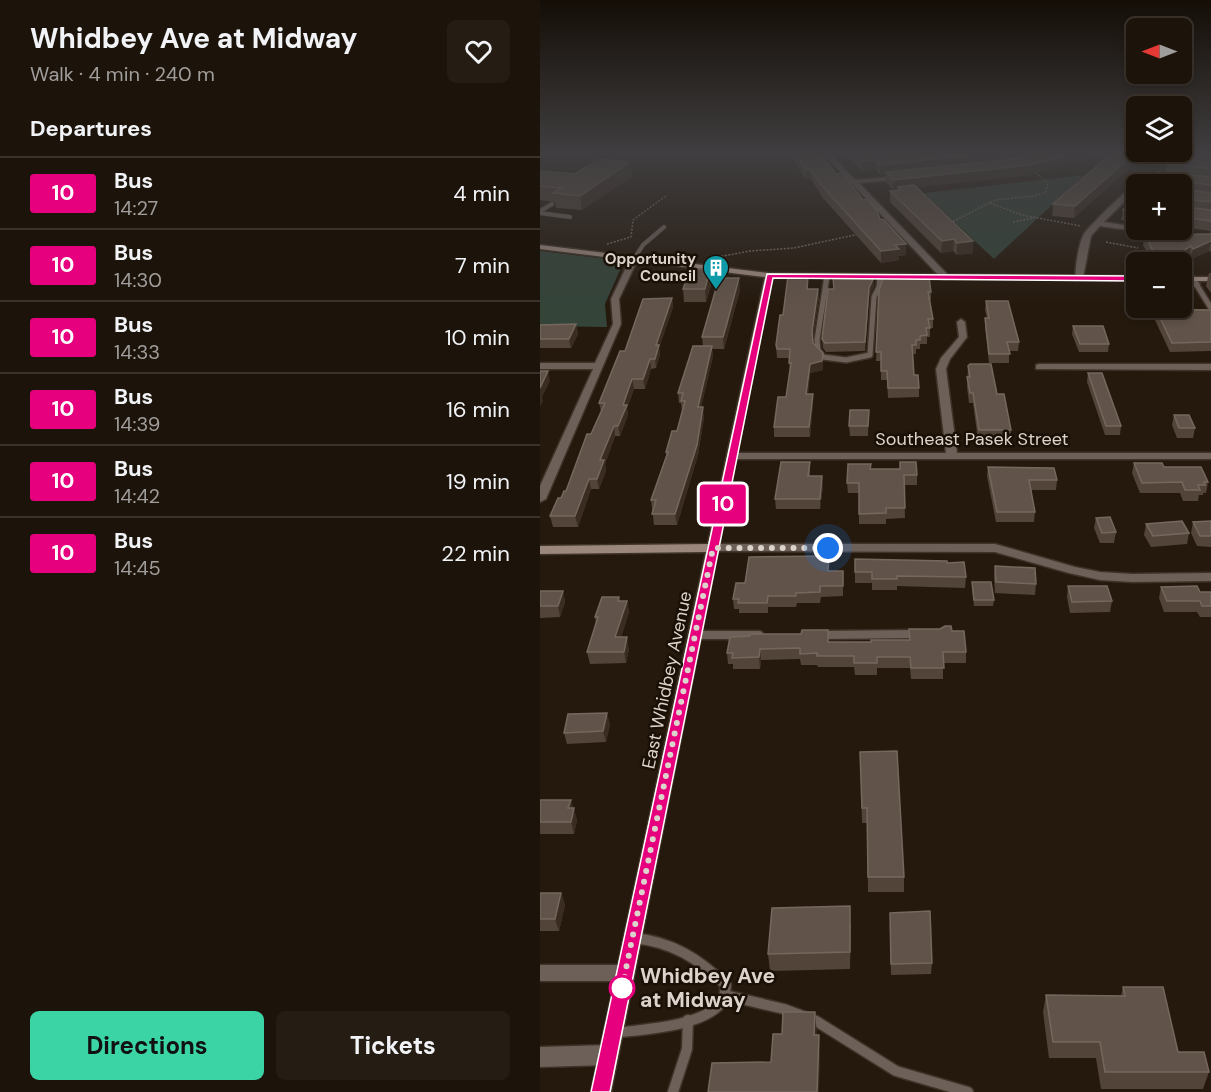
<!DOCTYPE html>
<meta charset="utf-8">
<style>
:root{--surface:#1c130a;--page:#251c13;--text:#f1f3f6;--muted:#a09e9c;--line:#3a322b;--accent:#3ad4a5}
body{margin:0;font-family:"DM Sans",sans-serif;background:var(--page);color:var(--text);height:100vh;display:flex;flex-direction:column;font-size:22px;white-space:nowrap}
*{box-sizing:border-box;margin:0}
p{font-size:20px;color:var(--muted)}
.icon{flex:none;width:33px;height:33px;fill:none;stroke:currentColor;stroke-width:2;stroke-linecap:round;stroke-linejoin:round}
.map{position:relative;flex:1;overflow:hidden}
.side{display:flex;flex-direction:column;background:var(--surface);width:540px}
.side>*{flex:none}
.badge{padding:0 12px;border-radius:4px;font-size:21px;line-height:39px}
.needle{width:39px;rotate:270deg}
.buttons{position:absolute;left:586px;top:18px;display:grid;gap:12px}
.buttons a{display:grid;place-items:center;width:66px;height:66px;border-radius:9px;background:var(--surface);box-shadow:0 3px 9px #0003,0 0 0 2px var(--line);font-size:30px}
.you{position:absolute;width:30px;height:30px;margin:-15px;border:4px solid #fff;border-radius:50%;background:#1a73e8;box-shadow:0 0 0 9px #1a73e833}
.map>.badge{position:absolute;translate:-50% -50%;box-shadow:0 0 0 3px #fff}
h2{padding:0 30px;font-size:22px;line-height:54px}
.round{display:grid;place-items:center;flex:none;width:63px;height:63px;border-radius:9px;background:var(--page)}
.summary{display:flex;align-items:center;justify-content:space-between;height:102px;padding:0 30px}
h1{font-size:28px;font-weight:700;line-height:45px}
.button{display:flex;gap:12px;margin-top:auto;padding:12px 30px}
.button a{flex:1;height:69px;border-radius:9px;background:var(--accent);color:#111;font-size:24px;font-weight:700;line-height:69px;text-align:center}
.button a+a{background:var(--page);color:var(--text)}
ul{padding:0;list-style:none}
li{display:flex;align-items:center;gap:18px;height:72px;padding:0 30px;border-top:2px solid var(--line)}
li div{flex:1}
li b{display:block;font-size:22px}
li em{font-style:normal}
li .badge{min-width:66px;font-weight:700;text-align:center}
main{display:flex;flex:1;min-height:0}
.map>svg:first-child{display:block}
</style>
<main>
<section class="side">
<div class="summary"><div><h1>Whidbey Ave at Midway</h1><p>Walk · 4 min · 240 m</p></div><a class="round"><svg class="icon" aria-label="heart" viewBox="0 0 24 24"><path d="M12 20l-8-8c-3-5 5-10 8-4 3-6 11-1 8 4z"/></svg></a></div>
<h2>Departures</h2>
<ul>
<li><span class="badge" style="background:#e6007e;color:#fff">10</span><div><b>Bus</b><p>14:27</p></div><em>4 min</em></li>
<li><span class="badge" style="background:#e6007e;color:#fff">10</span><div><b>Bus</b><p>14:30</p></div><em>7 min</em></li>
<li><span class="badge" style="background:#e6007e;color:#fff">10</span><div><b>Bus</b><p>14:33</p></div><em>10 min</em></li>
<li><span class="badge" style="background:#e6007e;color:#fff">10</span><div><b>Bus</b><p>14:39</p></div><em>16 min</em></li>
<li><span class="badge" style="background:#e6007e;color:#fff">10</span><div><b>Bus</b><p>14:42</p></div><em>19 min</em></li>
<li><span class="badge" style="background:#e6007e;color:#fff">10</span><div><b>Bus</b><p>14:45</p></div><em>22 min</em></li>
</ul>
<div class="button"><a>Directions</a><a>Tickets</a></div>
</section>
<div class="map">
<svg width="671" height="1092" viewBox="0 0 671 1092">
<rect width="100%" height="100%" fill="#25190d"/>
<!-- green -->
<g fill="#344439">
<path d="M544 175 454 259 384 193Z"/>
<path d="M0 251 84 261 65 304 67 327 0 326Z"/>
</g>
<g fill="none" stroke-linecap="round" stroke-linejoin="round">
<defs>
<g id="lane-far3">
<path d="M0 211 12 204"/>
<path d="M0 213 30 217"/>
<path d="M94 259 103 245 124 227"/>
</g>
<g id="lane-far2">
<path d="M287 276 277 340 278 350 283 357 306 360 330 355 334 297 339 287 340 277"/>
<path d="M653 279 671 308"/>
<path d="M642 284H657"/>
</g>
<g id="lane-far1">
<path d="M155 635H219"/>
<path d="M281 635 378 634"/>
</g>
<g id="lane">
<path d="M185 995 244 1009 276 1021 356 1071 428 1092"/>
<path d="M75 1033C104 1029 161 1027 181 1003 185 998 185 991 186 985 158 958 132 942 94 938"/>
<path d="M133 1092 147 1049 148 1020"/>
</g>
<g id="street">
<path d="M283 153H289L315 180 364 176 365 177 362 179 319 183 408 275V279H402Z"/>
<path d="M570 153H582L624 162 621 164Z"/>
<path d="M608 173 631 176 634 178 631 180 606 176 605 175Z"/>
<path d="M597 183 600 184H597V189L564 222 597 227V230H615L671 238V242L560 226 551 236 543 278 536 280C534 271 539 242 544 234 548 227 589 187 597 183Z"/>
<path d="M91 257 98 259 79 299 81 324 6 499 0 502V486L53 369H0V363H55L73 324 71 299Z"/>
<path d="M421 319 425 322 427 337 410 359 406 369 417 453H671V459H194L189 456 194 453H406L396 369 401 358 419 337 417 322Z"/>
<path d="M499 364H671V370L496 369V365Z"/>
<path d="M173 544H455L535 567 560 572 592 574 671 573V581L592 582 560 580 529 573 455 552 169 551 167 548Z"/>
<path d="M0 965H85L91 967 94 973 91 979 85 981H0Z"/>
<path d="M68 1045 75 1048 78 1055 75 1062 68 1065 0 1067V1047Z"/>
</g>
<g id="secondary">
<path d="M0 245 229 273 597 276V280L232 277 71 1092H51L166 552 0 554V546L168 544 225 277 0 249Z"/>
<rect x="642" y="277" width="29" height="4"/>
</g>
</defs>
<!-- lane-far3 casing -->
<use href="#lane-far3" stroke="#3f3328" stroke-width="5"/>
<!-- lane-far2 casing -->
<use href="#lane-far2" stroke="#3f3328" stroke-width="8"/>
<!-- lane-far1 casing -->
<use href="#lane-far1" stroke="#3f3328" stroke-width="11"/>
<!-- lane casing -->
<use href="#lane" stroke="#3f3328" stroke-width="13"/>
<!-- street casing -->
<use href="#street" stroke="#3f3328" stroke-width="3"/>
<!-- secondary casing -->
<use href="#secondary" stroke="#3f3328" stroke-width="3"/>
<!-- path -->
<g stroke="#756a60" stroke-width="1.5" stroke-dasharray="2 1.5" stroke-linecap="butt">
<path d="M450 203 482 215 541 226"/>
<path d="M473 222 494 218"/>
<path d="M410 223 455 200 493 196 506 192 508 182 494 172"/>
<path d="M566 242 598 248"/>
<path d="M67 244 91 237 93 220 127 195"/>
<path d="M178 257 210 251 254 248 319 234"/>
<path d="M598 262 600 250"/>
</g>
<!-- lane-far3 -->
<use href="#lane-far3" stroke="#6d6059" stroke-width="4"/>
<!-- lane-far2 -->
<use href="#lane-far2" stroke="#6d6059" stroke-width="5"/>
<!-- lane-far1 -->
<use href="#lane-far1" stroke="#6d6059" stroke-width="8"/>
<!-- lane -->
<use href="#lane" stroke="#6d6059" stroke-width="10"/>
<!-- street -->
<use href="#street" fill="#6d6059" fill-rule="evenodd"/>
<!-- secondary -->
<use href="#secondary" fill="#9b877c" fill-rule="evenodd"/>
</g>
<!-- wall -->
<g fill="#524439">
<path d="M244 153H282L281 154 296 174 323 200 340 219 366 244V255L359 256V260L341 263 283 198 271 179H266L251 156 247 157Z"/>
<path d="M306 153H336L337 154 489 175 377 187 433 241V253L417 255 413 251 401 253 350 202V191L357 190V189L353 190 346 182V174L340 175 335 169 321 171Z"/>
<path d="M572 153H610L602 155 597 154 596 161 534 218 512 216 513 204Z"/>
<path d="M632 153H671V252L669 251 651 259 649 256 639 262H612L603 245 605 235 670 234V231L642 227V184L611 183 626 173 627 164 631 158Z"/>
<path d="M0 171 35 174 92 176 42 210 16 208 15 202 0 200Z"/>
<path d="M597 190V222L581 220 583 210 595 200Z"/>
<path d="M170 269 172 282 166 302H144L143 289Z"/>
<path d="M669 273H671V293L666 286Z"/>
<path d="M293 278 334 286 329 297 325 351 286 352 283 348 282 339 294 289Z"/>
<path d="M268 285V289H278L279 297 273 337V343L283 362V370L270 373 268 394H273V403L270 437H234V427L246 397 250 372 249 358H237L236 345 243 315Z"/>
<path d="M200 290 184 349H172L173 356 161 407 164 417 158 455 137 525H114L111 500 126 456V452L137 431 142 411 141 403H139L138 393 163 346 162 337Z"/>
<path d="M339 290 391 292V300H390L393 319V328H390V337H387V344H380V349H376V354H373L374 375 379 388V397L348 398 347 380H341V361H336Z"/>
<path d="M132 298 133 307 119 348 120 355 116 368 111 369 105 389H94L87 408 88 415 80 436H75L65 464 66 471 59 489H51L38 527H13L10 516 21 498 26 491 61 411 59 403 85 351Z"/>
<path d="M446 301 479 342 478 351H469V363H449L445 327V318H447L445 310Z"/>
<path d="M616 309 671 310V351L630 352 614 318Z"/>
<path d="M36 324 38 334 31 348H0V325Z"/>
<path d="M533 326 569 344 568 352H539L532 334Z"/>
<path d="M428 366 457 394 471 430 470 440H438L433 403H429L427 387Z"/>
<path d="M548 373 581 426 580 435H565L547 382Z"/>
<path d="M329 410 328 436H310L309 426Z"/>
<path d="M634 415 655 428 653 438H637L632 425Z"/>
<path d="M270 462V476L283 486 280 509H236L235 499Z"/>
<path d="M594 463 624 467 668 482 666 493H663V495H659L658 501H643L640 493H600L592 473Z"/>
<path d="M448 467 517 480 516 490H491L495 512 494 522H456L447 476Z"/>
<path d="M330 469 377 475V485H364L365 518 346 519V524H319V493H308L307 483Z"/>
<path d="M556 518 576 532 574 543H560L554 528Z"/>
<path d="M671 521V547L657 546 651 533 653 522Z"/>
<path d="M606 524 649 533 647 544 611 547 604 535Z"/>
<path d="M315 559 407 563 426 577 425 588 357 586V590H332V583H315Z"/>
<path d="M455 566 496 584 495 595 455 593 454 577Z"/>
<path d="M289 571H303V596L281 597 280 603H257L256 607H228V613H199V609H194L193 599 205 583Z"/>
<path d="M432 582 454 600 453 606H434L432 587Z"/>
<path d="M528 586 572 601 570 612 530 613 527 597Z"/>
<path d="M621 587 660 592H671V617H660L657 612H624L619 598Z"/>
<path d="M0 591H23L25 602 20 617 0 618Z"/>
<path d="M79 597 80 601H87L89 612 81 637 89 649 86 663 50 664 47 652 56 624 55 617Z"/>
<path d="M369 629 412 631 426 652V663H403V679H371L370 668H337V675H315L314 667H278L277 665H261L260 659 221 660 220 669H193V664H188L187 653 190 637 288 642H331L369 640Z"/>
<path d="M70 724 66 742 27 744 24 733Z"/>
<path d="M320 752 364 877V892H328L327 823H322Z"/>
<path d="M0 800 33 808 37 820 34 834H0Z"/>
<path d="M0 893H21L25 905 19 931H0Z"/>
<path d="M311 923 310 969 230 971 228 954Z"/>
<path d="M350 925 392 963 391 974 351 975Z"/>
<path d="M583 987 638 1052 669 1072 663 1089H561L556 1058H509L503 1012 506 995 581 996Z"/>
</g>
<!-- shaded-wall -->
<g fill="#3a2c21">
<path d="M247 153H251V156L247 157Z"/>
<path d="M449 153H496L472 160 346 172V174L340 175V165Z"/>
<path d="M533 153H565L489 175 360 189 358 187 357 189 353 190V180Z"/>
<path d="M595 153H597L596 161 534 218 535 206Z"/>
<path d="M335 160V169L321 171V161Z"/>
<path d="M90 162 92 176 42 210 40 196Z"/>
<path d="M270 169 271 179H266V170Z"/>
<path d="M414 239 413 251 401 253 402 241Z"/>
<path d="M433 241V253L417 255V243Z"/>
<path d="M671 241 669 251 651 259 653 249Z"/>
<path d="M366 244V255L359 256V260L341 263V251L355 245Z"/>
<path d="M651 246 649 256 639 262H634L635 256Z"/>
<path d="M170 269 172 282 166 302 165 289Z"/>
<path d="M334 277V286L329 297 325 351 329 288Z"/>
<path d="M199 278 200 290 184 349 183 337Z"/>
<path d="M278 289 279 297 272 340V331Z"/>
<path d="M132 298 133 307 119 348 120 355 116 368 115 359 116 345Z"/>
<path d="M36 324 38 334 31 348 29 339Z"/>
<path d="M172 346 173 356 159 417 158 407Z"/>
<path d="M283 353V370L270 373 267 403 266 394 270 364Z"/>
<path d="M110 359 111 369 105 389 103 379Z"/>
<path d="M8 371 10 381 2 397 3 401 0 407V388Z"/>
<path d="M92 379 94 389 87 408 88 415 80 436 78 426 83 405Z"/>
<path d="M273 394V403L270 437 269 427Z"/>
<path d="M163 407 164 417 158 455 137 525 135 514Z"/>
<path d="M74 426 75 436 65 464 66 471 59 489 57 479 60 460Z"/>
<path d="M282 476 283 486 280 509V499Z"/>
<path d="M49 479 51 489 38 527 35 516Z"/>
<path d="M23 591 25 602 20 617 18 606Z"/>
<path d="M87 601 89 612 78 649 75 637Z"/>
<path d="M87 637 89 649 86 663 84 652Z"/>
<path d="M220 649 221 660 220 669 219 657Z"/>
<path d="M67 713 70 724 66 742 63 731Z"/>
<path d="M31 800 34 811V808L37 820 34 834 28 808Z"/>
<path d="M21 893 25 905 19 931 15 919Z"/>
<path d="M275 1012 277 1034 276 1056 274 1035Z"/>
<path d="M279 1035 280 1056 279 1092H277Z"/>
</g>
<!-- building -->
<g fill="#615349" stroke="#74685d" stroke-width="1.5">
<path d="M255 153H280L296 174 302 173 323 200 327 199 337 211 340 219 344 220 366 244 355 245 359 249 341 251 283 187 270 169 266 170Z"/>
<path d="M314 153H336L337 154 349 153H449L340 165 335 160 321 161Z"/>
<path d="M492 153H533L490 165 353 180 346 172 474 159Z"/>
<path d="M572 153H595L535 206 513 204Z"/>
<path d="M656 153H671V155Z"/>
<path d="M629 158 671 163V169L627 164Z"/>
<path d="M59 159 90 162 40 196 13 193 21 188 0 186V171L35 174Z"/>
<path d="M617 172 671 177V185L644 181 640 184H601L603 182 611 183Z"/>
<path d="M374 185 433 241 417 243 414 239 402 241 350 191 361 190 358 187Z"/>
<path d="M642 188 643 189 671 193V202L644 199 642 204Z"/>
<path d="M590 200H597V212L583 210Z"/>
<path d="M642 206 644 207 671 210V221L642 217Z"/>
<path d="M671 234V241L653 249 651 246 635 256 615 255 605 235Z"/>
<path d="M150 269H170L165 289H143Z"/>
<path d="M248 276H268L267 289H278L272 331 273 343 283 353 282 361 270 364 266 394H273L269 427H234L238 397H246L251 363H249L250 349H237L236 345 240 315H243Z"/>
<path d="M334 277 329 288 325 342 285 343 282 339 288 289H294L293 278Z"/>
<path d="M344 277H389L391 292H388L393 319H388L390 328H386L387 335 380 336V340H376V345H372L374 375H378L379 388H348L347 371H341V352H336L339 290Z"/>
<path d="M179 278H199L187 323 183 337H162Z"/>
<path d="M132 298 116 345H119L115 359H110L103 379H92L83 405H87L78 426H74L60 460H64L57 479H49L35 516H10L18 498H21L24 491H26L47 434H51L65 403H59L80 351H85L103 299Z"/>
<path d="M446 301H468L479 342H467L470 354H449L445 318H449Z"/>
<path d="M616 309 671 310V342L632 343Z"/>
<path d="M36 324 29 339H0V325Z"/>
<path d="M533 326H563L569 344H540Z"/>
<path d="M153 346H172L158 407H163L157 445 135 514H112L116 500H111L128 452H126L132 431H137L145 401H141L143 393H138Z"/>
<path d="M430 364H451L457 394H464L471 430H439L433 393H430L427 377H430L428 366Z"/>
<path d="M0 371H8L0 388Z"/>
<path d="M548 373H562L581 426H566Z"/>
<path d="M310 410H329L328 426H309Z"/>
<path d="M634 415H649L655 428H639Z"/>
<path d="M241 462H270L268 476H282L280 499H235Z"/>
<path d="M360 462H376L377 475H364L365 508H346V513L319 514V483H307L308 464H331L330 469H360Z"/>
<path d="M594 463H622L624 467H661L668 482H664L665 485H658L660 490H645L642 482 602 483Z"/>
<path d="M448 467 514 468 517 480H489L495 512H457Z"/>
<path d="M570 517 576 532 562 533 556 518Z"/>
<path d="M642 521 649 533 613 536 606 524Z"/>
<path d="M671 521V536H660L653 522Z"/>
<path d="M289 556 288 571H303V586H280V592L256 593V596H228L227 603H198L199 599H193L196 583H205L209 557Z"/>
<path d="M315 559 407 561V563L424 562 426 577 357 576V579H332V572H315Z"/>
<path d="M455 566 495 568 496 584 456 582Z"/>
<path d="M432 582H451L454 600H434Z"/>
<path d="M528 586H567L572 601 532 602Z"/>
<path d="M657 586 660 592H671V606H662L660 601H627L621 587Z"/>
<path d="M0 591H23L18 606H0Z"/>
<path d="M62 597H79L78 601H87L75 637H87L84 652H47L58 617H55Z"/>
<path d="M405 626H411L412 631H424L426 652H403L404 668H371L370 657H337V663H314V656H277V653L260 654V648L220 649 219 657 192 658 193 653H187L190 637 210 636 211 634H261L262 630H288V642H331V640H370L369 629H400Z"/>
<path d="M67 713 63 731 24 733 28 714Z"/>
<path d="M357 751 364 877H328L327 808H322L320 752Z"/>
<path d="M0 800H31L28 808H34L31 822H0Z"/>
<path d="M0 893H21L15 919H0Z"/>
<path d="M310 906V952L228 954 232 908Z"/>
<path d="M390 911 392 963 351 964 350 913Z"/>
<path d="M583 987H623L638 1052H664L669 1072H565L560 1042H513L506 995 585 996Z"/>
<path d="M243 1012H275L274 1035H279L277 1092H168L172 1063 231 1062 233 1034H242Z"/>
</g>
<!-- sky -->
<linearGradient id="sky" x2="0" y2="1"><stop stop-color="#140e07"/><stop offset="0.5" stop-color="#403e40"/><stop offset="1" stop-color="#403e40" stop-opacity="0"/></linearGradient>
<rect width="671" height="306" fill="url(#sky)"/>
<!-- line -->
<path fill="#e6007e" stroke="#fff" stroke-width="1.5" d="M227 274 597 276 601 279 597 281 233 278 70 1092H51Z"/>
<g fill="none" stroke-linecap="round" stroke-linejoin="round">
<!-- walk -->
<path stroke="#dcd4cc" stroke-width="6" stroke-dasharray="0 10.8" d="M82 988 81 993 173 548H288"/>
</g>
<!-- icons -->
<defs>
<symbol id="building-pin" viewBox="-11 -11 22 30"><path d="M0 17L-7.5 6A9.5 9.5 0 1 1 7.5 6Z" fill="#0f9aa8" stroke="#1b1005"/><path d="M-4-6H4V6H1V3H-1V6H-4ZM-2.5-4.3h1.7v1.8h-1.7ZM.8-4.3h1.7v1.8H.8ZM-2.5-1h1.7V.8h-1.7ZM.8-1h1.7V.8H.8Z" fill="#fff"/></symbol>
</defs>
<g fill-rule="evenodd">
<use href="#building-pin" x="161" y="253" width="30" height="40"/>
</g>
<!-- markers -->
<circle fill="#fff" stroke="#e6007e" stroke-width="3" cx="82" cy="988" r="12"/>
<g text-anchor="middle" stroke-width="5" stroke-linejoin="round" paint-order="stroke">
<!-- far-poi labels -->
<g font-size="15" font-weight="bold" fill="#dcd4cc" stroke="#1b1005" text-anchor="end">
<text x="156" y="264">Opportunity<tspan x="156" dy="17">Council</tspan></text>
</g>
<!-- street labels -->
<g font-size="18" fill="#dcd4cc" stroke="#1b1005">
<text x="432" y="445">Southeast Pasek Street</text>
<text transform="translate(127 680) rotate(-78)" y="6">East Whidbey Avenue</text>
</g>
<!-- near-stop labels -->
<g font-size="21" font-weight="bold" fill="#dcd4cc" stroke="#1b1005" text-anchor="start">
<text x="100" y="983">Whidbey Ave<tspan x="100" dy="24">at Midway</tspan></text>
</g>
</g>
</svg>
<div class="buttons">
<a><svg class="needle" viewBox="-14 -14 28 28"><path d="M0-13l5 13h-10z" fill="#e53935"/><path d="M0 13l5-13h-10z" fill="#a09e9c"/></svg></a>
<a><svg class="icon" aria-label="layers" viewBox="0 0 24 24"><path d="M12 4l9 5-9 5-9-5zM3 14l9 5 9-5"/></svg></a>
<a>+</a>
<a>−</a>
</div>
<div class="you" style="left:288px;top:548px"></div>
<b class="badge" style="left:183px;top:504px;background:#e6007e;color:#fff">10</b>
</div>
</main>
